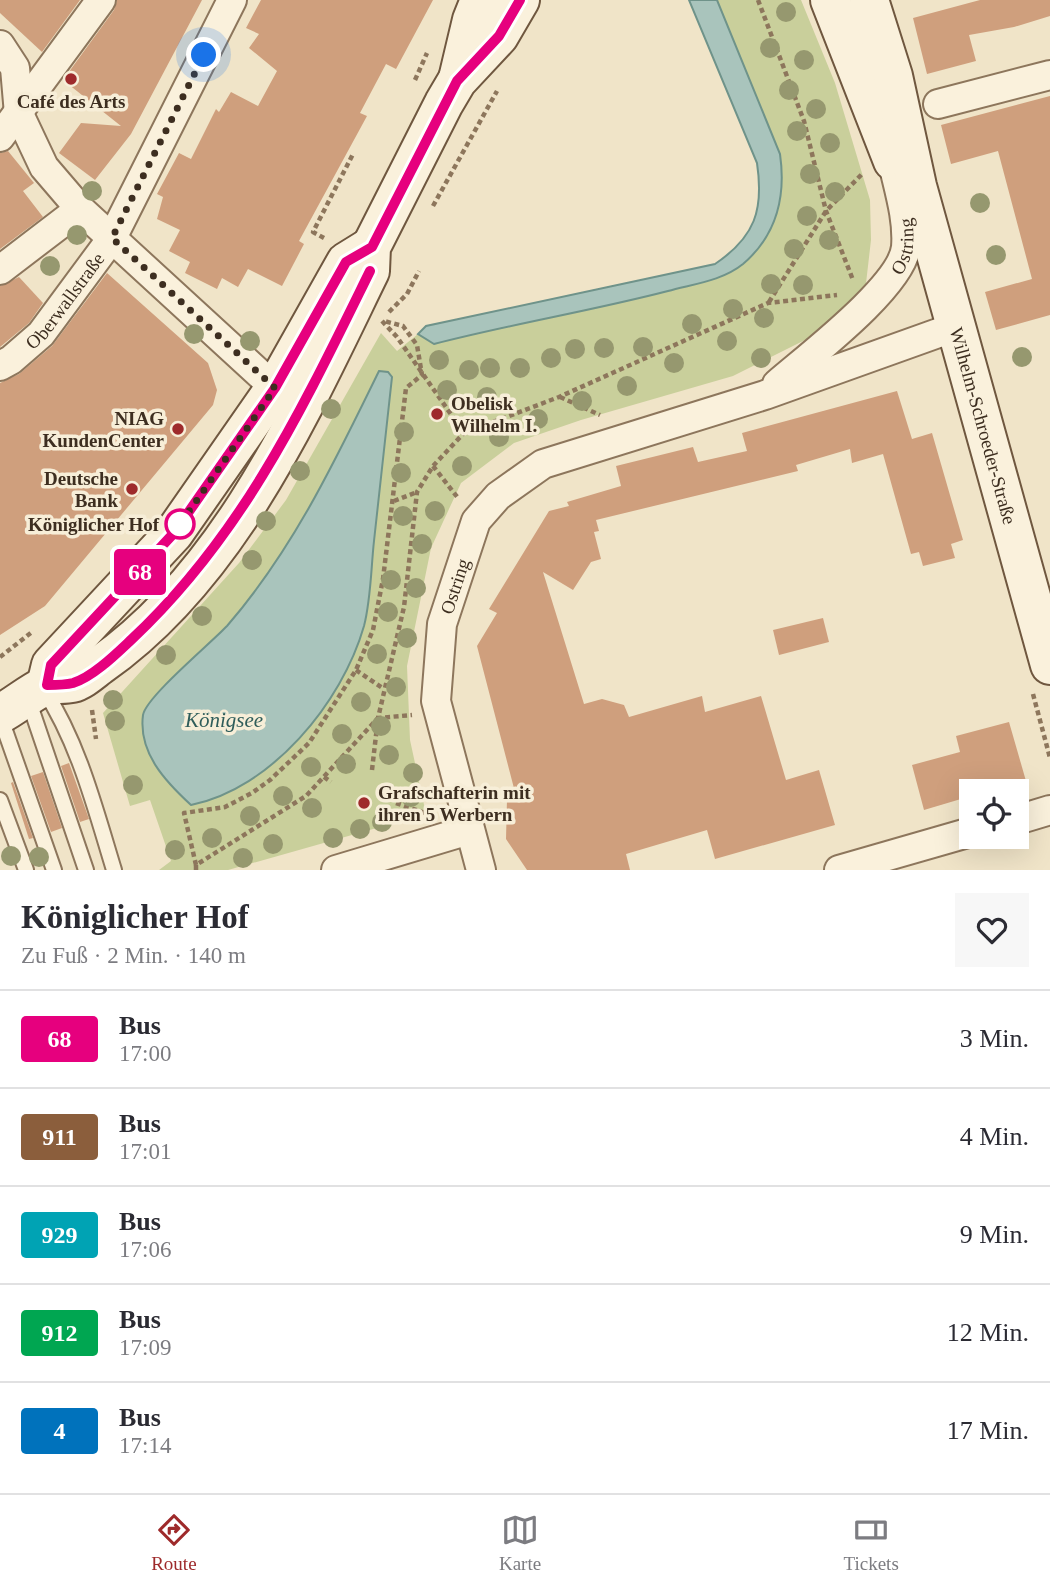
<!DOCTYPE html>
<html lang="de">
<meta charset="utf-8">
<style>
:root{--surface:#fff;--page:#f7f7f7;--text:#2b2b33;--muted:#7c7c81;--line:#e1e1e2;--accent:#9e2a2b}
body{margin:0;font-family:Georgia,serif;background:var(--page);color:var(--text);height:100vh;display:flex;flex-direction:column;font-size:26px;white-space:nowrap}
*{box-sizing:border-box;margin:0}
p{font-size:23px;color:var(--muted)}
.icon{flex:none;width:38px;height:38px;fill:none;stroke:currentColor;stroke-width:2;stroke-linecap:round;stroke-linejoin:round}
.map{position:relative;height:870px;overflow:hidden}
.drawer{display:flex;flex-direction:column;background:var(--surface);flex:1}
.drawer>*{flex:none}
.badge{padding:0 14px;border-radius:5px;font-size:24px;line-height:46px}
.tools{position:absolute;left:959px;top:779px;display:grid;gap:14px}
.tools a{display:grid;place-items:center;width:70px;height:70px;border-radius:0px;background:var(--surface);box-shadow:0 7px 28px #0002;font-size:35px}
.you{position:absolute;width:35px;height:35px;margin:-18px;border:5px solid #fff;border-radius:50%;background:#1a73e8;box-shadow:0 0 0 10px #1a73e833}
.map>.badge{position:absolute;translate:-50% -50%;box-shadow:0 0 0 4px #fff}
.round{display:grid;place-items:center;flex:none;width:74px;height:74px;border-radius:0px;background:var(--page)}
.head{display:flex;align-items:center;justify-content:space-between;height:119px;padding:0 21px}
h1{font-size:33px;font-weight:800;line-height:52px}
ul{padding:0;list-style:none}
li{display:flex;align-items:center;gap:21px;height:98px;padding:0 21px;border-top:2px solid var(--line)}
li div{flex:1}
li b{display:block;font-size:26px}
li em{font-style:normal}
li .badge{min-width:77px;font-weight:700;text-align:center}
.tab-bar{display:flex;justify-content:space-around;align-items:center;height:98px;border-top:2px solid var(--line);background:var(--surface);font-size:19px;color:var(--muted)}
.tab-bar a{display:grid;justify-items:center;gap:4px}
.tab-bar .active{color:var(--accent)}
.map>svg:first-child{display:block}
</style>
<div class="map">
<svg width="1050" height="870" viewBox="0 0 1050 870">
<rect width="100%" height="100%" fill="#f0e4c8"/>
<!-- green -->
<path fill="#c9cf9b" d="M717 0H801L835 83 870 200 871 240 865 292 811 337 733 376 581 420 514 443 461 483 431 548 407 666 410 740 426 814 228 870H159L171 861 150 800 130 806 103 713 239 563 286 500 381 333 397 351 418 334 434 344 744 263 780 154Z"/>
<!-- water -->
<g fill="#a9c4bc" stroke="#6f938a" stroke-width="2">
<path d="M689 0H717L780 154C786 196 777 235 743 264 722 281 693 284 668 291 591 311 511 324 434 344L418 334 426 326 715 264C755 237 764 210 757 163Z"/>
<path d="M379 371 388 372 392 377C386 432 380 486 374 541 371 568 371 599 364 626 342 703 271 789 191 805 166 782 138 753 143 715 146 697 211 643 227 626 293 550 335 461 379 371Z"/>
</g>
<!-- building -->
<g fill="#cf9f7d">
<path d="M0 0H80L42 52 0 13Z"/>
<path d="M117 0H202L131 134 95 180 59 153 81 123 121 126 63 80 114 10Z"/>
<path d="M261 0H433L396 69 386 64 360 113 367 116 299 241 304 244 282 286 248 269 238 287 222 278 217 289 185 273 190 262 169 251 180 230 157 219 163 197 157 194 179 153 191 159 216 109 219 112 231 92 258 106 277 71 249 48 259 34 246 28Z"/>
<path d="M980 0H1050V16L1014 27 969 35 976 61 927 74 913 18Z"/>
<path d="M1050 96V315L996 330 985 292 1032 279 998 151 951 164 941 125Z"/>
<path d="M8 151 34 183 23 191 43 217 0 249V153Z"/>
<path d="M107 273 208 363 217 390 213 405 45 606 0 635V383L19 374 52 346Z"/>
<path d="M19 277 43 303 29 323 0 347V286Z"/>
<path d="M897 391 912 439 932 433 963 540 951 544 955 558 923 566 919 552 911 554 883 454 852 463 850 449 796 465 798 471 596 520 599 531 594 532 601 559 591 562 573 590 543 572 584 704 602 699 624 705 629 717 702 696 705 712 761 696 786 780 819 770 835 825 715 859 707 830 626 854 630 870H527L506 839 507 799 516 796 477 646 497 613 489 609 549 511 569 506 567 502 621 486 616 466 693 447 698 462 747 451 742 433Z"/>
<path d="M823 618 829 642 779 655 773 630Z"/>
<path d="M1009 722 1026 781 989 791H971V796L924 810 912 765 960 752 956 736Z"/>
<path d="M69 763 89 819 80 822 61 766Z"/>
<path d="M43 772 62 828 51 832 31 776Z"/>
<path d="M13 782 33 838 29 839 11 783Z"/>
</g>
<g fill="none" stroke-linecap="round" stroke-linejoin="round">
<defs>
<g id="lane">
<path d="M44 690C79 744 95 808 114 870"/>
<path d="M28 699 86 870"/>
<path d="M0 716 54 870"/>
<path d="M0 800 26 870"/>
</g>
<g id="street">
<path d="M0 45 15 68 19 114 44 167 80 209 275 388"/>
<path d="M938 104 1050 75"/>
<path d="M0 137 101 0"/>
<path d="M0 270 80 209"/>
<path id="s1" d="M0 366 11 360 41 334 112 238 232 0"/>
<path id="s2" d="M777 384C808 357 902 286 906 247 908 222 901 197 895 172"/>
<path d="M1017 820 1050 810"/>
<path d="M336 870 469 830"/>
<path id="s3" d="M481 870 436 701 442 624 476 521 498 496 543 464 765 395 955 327"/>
<path d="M839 870 971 832"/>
</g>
<g id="secondary">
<path d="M830 0 893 161"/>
<path id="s4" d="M869 0 893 76 917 186 1050 665"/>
<path d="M458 79 472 20 480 0"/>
<path d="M46 686 51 665 174 533 275 388 346 262 367 249"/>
<path d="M0 714C15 706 30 693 45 686 53 683 63 685 72 683 81 681 91 672 99 666 230 575 302 410 370 271L371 247 444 103 457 81 499 36 520 0"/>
</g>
</defs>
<!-- lane casing -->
<use href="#lane" stroke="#8d765c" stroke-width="18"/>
<!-- street casing -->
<use href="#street" stroke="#8d765c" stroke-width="32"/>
<!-- secondary casing -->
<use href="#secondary" stroke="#6f573f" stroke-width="42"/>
<!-- path -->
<g stroke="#8d765c" stroke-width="4.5" stroke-dasharray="5 3.5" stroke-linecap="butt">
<path d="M758 0 804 121 826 211 853 280"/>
<path d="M415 80 427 53"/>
<path d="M433 206 497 91"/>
<path d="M324 238 313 232 353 154"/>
<path d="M769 302 826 211 862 174"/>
<path d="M389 312 407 294 419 271"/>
<path d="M382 321 397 337 464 433"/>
<path d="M560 397 600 415"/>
<path d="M433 466 458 498"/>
<path d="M394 501 417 492"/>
<path d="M0 657 32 632"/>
<path d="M356 670 384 689"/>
<path d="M1033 694 1050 758"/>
<path d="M92 710 96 739"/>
<path d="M372 770 378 718 412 715"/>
<path d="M324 777 331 782"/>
<path d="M396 803 425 813"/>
<path d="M196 865 184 813 225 807 252 793 270 780 309 743 356 670 373 630 383 579 406 388 422 375 417 345 403 326 384 321"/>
<path d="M196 870V865L306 796 378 718 404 607 417 492 433 466 464 433 559 397 768 303 837 295"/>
</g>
<!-- lane -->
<use href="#lane" stroke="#faf1dc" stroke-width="14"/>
<!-- street -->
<use href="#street" stroke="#faf1dc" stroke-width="28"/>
<!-- secondary -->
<use href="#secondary" stroke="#faf1dc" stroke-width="38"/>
</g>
<!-- trees -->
<g fill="#96986f">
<circle cx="786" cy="12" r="10"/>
<circle cx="770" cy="48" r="10"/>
<circle cx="804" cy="60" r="10"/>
<circle cx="789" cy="90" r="10"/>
<circle cx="816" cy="109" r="10"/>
<circle cx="797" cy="131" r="10"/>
<circle cx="830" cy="143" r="10"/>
<circle cx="810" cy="174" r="10"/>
<circle cx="92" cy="191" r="10"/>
<circle cx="835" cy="192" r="10"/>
<circle cx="980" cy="203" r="10"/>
<circle cx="807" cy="216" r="10"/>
<circle cx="77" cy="235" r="10"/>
<circle cx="829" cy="240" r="10"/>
<circle cx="794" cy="249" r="10"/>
<circle cx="996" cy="255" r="10"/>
<circle cx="50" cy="266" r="10"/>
<circle cx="771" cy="284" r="10"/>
<circle cx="803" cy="285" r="10"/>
<circle cx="733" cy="309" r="10"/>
<circle cx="764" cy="318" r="10"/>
<circle cx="692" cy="324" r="10"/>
<circle cx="194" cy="334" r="10"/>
<circle cx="250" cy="341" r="10"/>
<circle cx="727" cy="341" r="10"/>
<circle cx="643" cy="347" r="10"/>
<circle cx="604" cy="348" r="10"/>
<circle cx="575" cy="349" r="10"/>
<circle cx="1022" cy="357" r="10"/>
<circle cx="551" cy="358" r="10"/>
<circle cx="761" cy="358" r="10"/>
<circle cx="439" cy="360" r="10"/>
<circle cx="674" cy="363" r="10"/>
<circle cx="490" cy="368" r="10"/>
<circle cx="520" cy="368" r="10"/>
<circle cx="469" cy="370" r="10"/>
<circle cx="627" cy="386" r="10"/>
<circle cx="447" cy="390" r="10"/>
<circle cx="487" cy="397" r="10"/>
<circle cx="582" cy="401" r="10"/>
<circle cx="331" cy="409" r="10"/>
<circle cx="538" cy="419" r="10"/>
<circle cx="404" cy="432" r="10"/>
<circle cx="499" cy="437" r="10"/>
<circle cx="462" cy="466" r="10"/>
<circle cx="300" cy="471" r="10"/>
<circle cx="401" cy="473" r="10"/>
<circle cx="435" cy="511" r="10"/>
<circle cx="403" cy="516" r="10"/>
<circle cx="266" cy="521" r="10"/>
<circle cx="422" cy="544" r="10"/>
<circle cx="252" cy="560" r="10"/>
<circle cx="391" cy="580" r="10"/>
<circle cx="416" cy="588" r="10"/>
<circle cx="388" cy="612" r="10"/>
<circle cx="202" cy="616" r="10"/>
<circle cx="407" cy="638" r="10"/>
<circle cx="377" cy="654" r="10"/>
<circle cx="166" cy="655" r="10"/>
<circle cx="396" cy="687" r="10"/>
<circle cx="113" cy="700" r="10"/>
<circle cx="361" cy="702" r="10"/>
<circle cx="115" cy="721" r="10"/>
<circle cx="381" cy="726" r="10"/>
<circle cx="342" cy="734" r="10"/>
<circle cx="389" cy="755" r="10"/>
<circle cx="346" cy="764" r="10"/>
<circle cx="311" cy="767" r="10"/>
<circle cx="413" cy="773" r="10"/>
<circle cx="133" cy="785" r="10"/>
<circle cx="283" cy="796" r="10"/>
<circle cx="411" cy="797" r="10"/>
<circle cx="312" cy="808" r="10"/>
<circle cx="250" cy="816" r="10"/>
<circle cx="382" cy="822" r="10"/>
<circle cx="360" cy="829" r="10"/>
<circle cx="212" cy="838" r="10"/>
<circle cx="333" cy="838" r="10"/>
<circle cx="273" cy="844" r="10"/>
<circle cx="175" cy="850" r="10"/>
<circle cx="11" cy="856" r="10"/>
<circle cx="39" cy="857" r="10"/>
<circle cx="243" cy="858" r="10"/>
</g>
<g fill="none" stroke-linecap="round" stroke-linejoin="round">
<defs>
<path id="line" d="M370 271C304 405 244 534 132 639 117 653 93 677 73 683 65 685 55 685 47 685L51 665 174 533 275 388 346 262 372 247 457 81 499 36 520 0"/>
</defs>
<!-- line casing -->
<use href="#line" stroke="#fff" stroke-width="16"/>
<!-- line -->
<use href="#line" stroke="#e6007e" stroke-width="10"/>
<!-- walk -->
<path stroke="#3d2e20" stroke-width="7" stroke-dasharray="0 12.6" d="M180 524 174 533 275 388 112 238 204 55"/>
</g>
<!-- markers -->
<g fill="#9e2a2b" stroke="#f7eed8" stroke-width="2.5">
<circle cx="71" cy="79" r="7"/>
<circle cx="437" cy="414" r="7"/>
<circle cx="178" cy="429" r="7"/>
<circle cx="132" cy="489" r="7"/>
<circle cx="364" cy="803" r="7"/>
</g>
<circle fill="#fff" stroke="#e6007e" stroke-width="3.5" cx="180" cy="524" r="14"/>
<g text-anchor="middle" stroke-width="7" stroke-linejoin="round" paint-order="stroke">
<!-- poi labels -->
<g font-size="19" font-weight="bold" fill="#3d2e20" stroke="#f7eed8" text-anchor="start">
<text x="71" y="108" text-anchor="middle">Café des Arts</text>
<text x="451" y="410">Obelisk<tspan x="451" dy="22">Wilhelm I.</tspan></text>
<text x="164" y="425" text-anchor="end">NIAG<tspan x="164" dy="22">KundenCenter</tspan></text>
<text x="118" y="485" text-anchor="end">Deutsche<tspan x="118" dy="22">Bank</tspan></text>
<text x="378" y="799">Grafschafterin mit<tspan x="378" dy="22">ihren 5 Werbern</tspan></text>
</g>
<!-- street labels -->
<g font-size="19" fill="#3d2e20" stroke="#f7eed8">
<text dy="7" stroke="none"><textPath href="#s2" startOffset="191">Ostring</textPath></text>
<text dy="7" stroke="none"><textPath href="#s1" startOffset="93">Oberwallstraße</textPath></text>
<text dy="7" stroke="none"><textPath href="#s4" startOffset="441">Wilhelm-Schroeder-Straße</textPath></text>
<text dy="7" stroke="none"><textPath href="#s3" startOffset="292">Ostring</textPath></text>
</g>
<!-- stop labels -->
<g font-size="19" font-weight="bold" fill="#3d2e20" stroke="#f7eed8" text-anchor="end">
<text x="159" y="531">Königlicher Hof</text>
</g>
<!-- water labels -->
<g font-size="21" font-style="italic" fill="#2f5d5a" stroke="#f7eed8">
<text x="224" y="727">Königsee</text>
</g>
</g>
</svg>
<div class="tools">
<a><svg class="icon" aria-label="locate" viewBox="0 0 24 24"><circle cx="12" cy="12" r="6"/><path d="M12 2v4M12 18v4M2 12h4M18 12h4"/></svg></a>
</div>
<div class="you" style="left:204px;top:55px"></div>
<b class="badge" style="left:140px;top:572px;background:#e6007e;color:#fff">68</b>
</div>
<section class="drawer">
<div class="head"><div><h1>Königlicher Hof</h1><p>Zu Fuß · 2 Min. · 140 m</p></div><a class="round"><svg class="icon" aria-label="heart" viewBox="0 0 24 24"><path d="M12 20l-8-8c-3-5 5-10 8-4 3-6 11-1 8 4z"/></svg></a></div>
<ul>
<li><span class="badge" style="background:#e6007e;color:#fff">68</span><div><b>Bus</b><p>17:00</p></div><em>3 Min.</em></li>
<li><span class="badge" style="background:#8b5e3c;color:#fff">911</span><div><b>Bus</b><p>17:01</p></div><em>4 Min.</em></li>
<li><span class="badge" style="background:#00a3b4;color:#fff">929</span><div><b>Bus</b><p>17:06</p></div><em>9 Min.</em></li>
<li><span class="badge" style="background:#00a651;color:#fff">912</span><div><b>Bus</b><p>17:09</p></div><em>12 Min.</em></li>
<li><span class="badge" style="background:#0072bc;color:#fff">4</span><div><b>Bus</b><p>17:14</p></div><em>17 Min.</em></li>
</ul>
</section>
<nav class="tab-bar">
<a class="active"><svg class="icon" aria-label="directions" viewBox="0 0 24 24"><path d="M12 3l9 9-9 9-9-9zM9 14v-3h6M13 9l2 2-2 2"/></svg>Route</a>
<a><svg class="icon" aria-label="map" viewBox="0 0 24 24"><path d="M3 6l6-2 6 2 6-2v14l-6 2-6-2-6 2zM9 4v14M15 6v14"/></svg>Karte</a>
<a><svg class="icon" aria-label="tickets" viewBox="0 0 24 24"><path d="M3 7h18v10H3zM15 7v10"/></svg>Tickets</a>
</nav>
